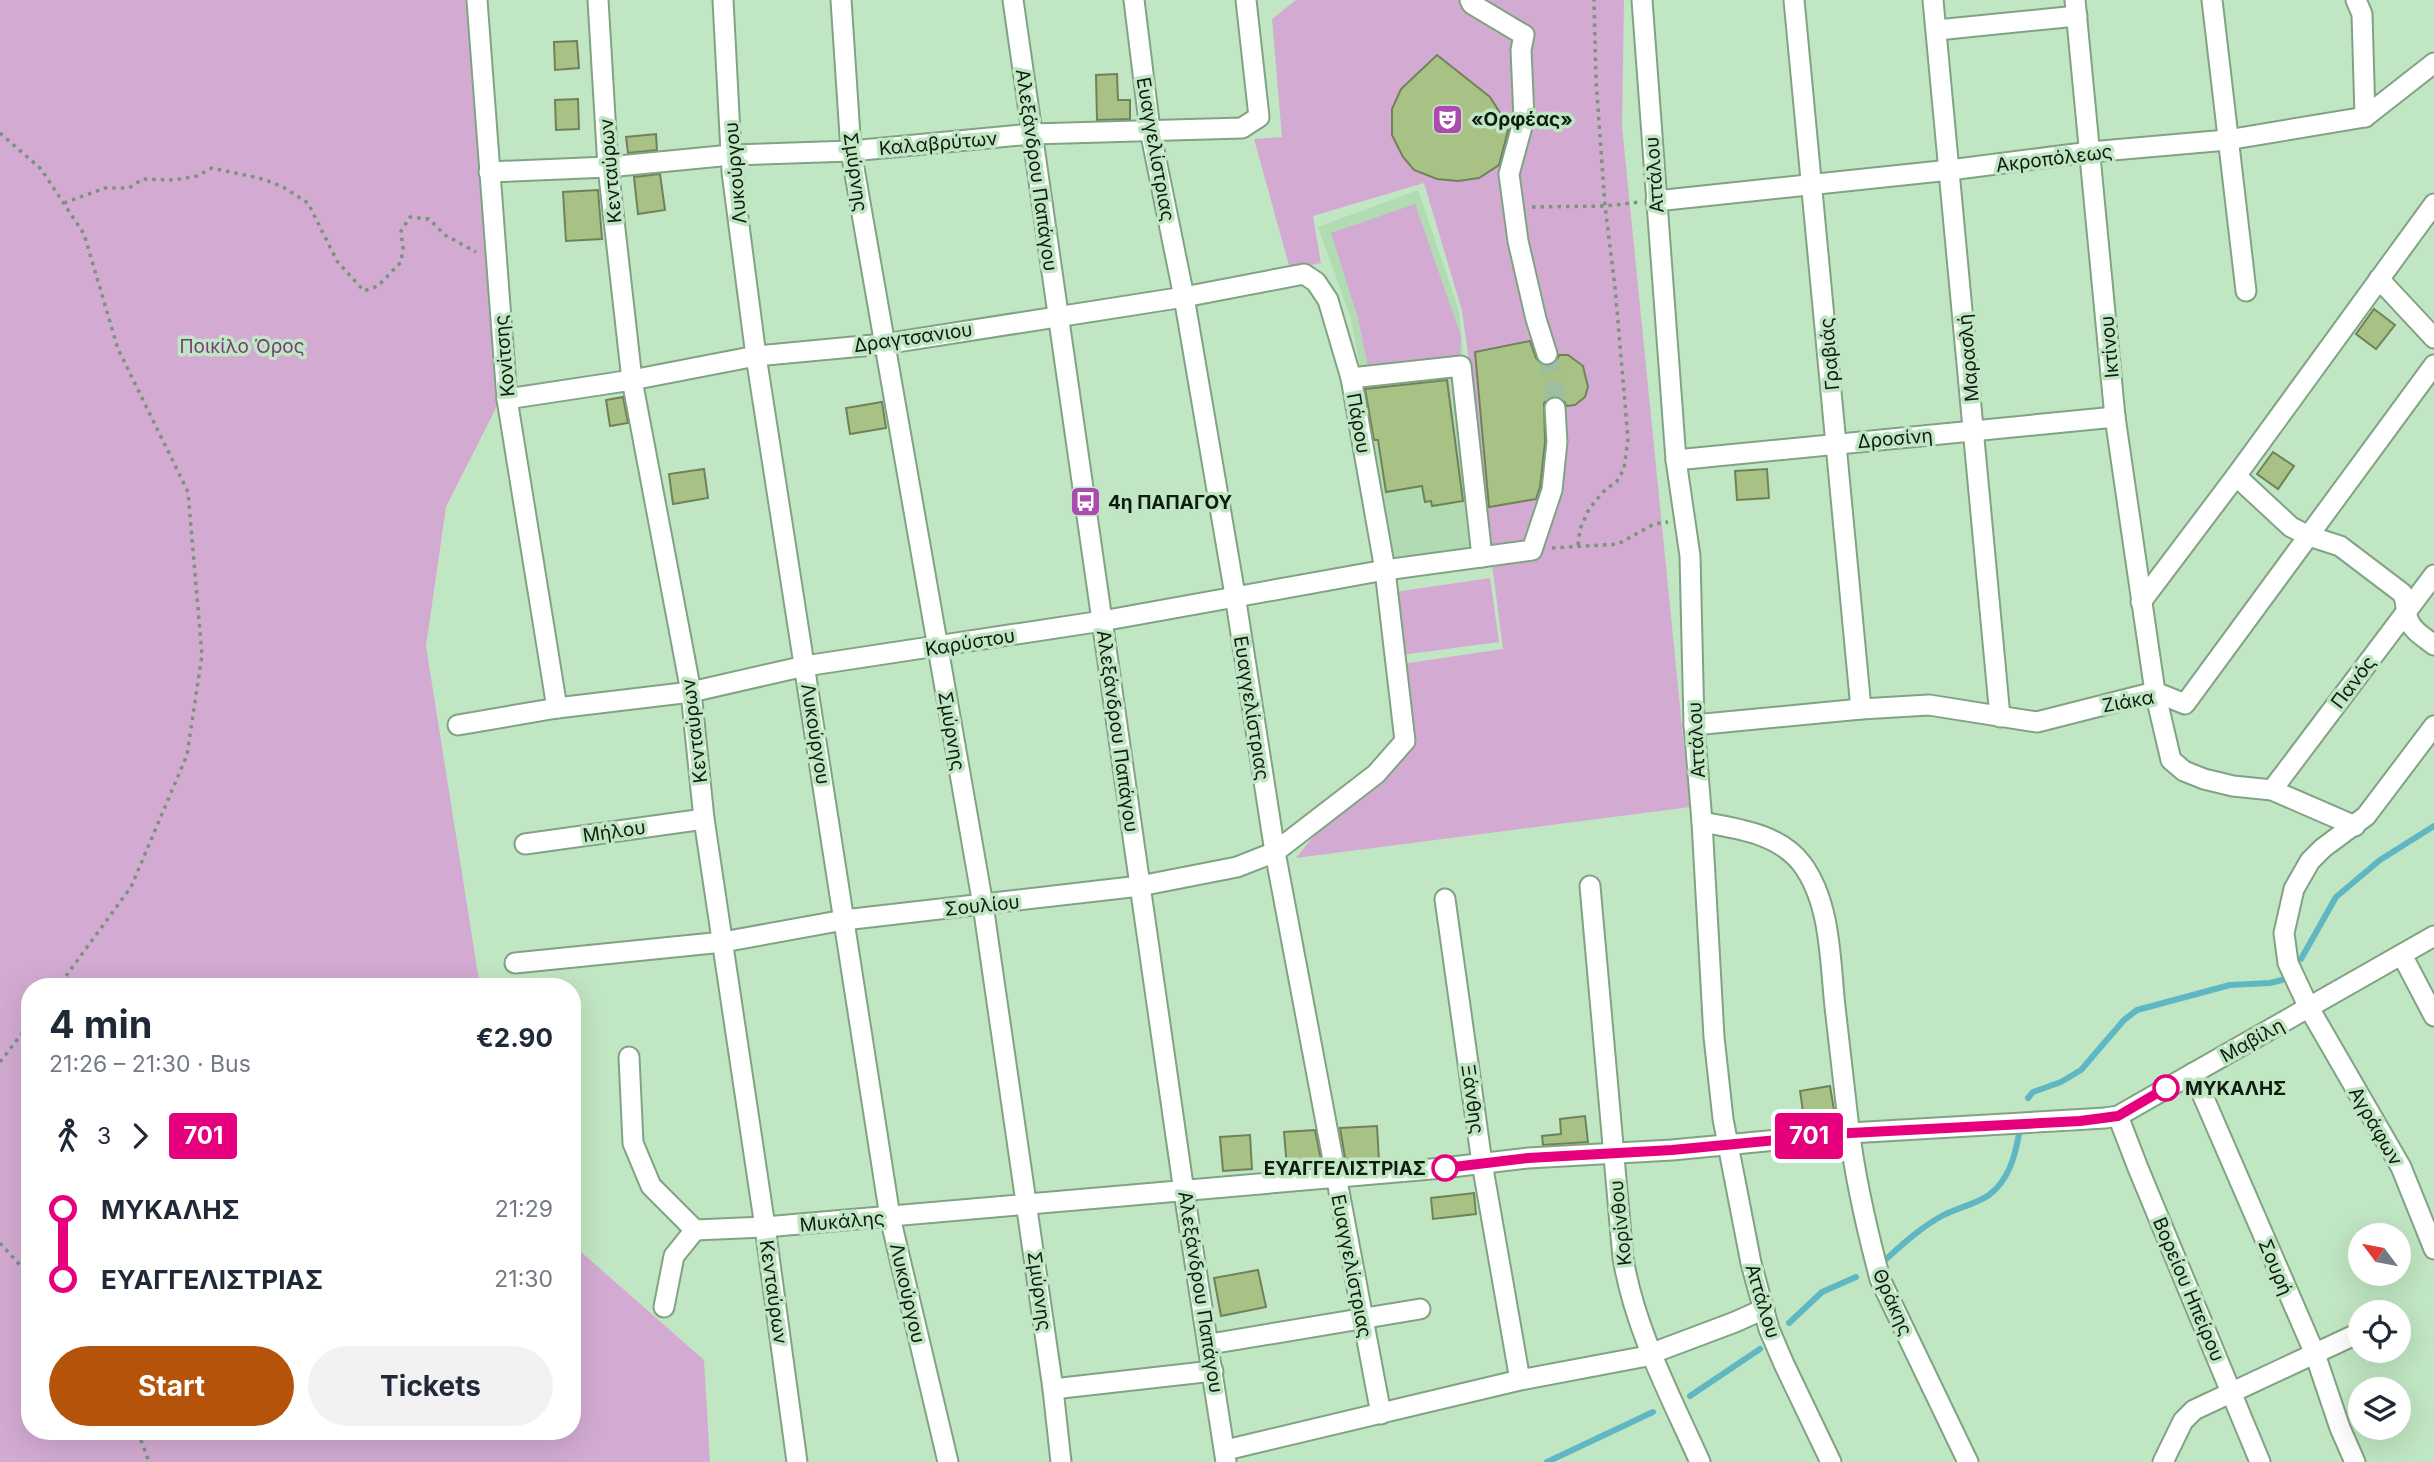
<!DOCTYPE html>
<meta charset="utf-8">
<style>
:root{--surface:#fff;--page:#f2f2f3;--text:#1f2937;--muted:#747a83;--accent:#b45309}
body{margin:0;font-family:Inter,sans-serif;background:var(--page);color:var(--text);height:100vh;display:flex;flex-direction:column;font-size:26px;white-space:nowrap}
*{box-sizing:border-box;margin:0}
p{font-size:23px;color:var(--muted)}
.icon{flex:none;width:38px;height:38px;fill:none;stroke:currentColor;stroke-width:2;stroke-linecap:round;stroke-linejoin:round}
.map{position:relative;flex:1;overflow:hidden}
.drawer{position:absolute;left:21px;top:978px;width:560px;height:462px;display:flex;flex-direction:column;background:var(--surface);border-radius:28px;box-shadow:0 7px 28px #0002}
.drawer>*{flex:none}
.badge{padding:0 14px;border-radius:5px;font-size:24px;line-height:46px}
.needle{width:46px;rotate:302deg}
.fabs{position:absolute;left:2348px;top:1223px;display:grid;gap:14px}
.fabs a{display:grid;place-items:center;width:63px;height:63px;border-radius:50%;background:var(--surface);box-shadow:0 7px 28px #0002;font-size:35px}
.map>.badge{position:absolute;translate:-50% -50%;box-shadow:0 0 0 4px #fff}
.legs{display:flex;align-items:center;gap:10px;height:77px;padding:0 28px;font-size:23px}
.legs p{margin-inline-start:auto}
.overview{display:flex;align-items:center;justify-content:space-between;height:119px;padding:0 28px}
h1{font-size:38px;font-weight:700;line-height:52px}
.button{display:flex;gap:14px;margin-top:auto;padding:14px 28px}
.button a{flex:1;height:80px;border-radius:42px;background:var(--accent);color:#fff;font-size:28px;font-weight:700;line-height:80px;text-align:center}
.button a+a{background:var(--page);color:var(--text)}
ul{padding:0 28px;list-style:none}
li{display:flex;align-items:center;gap:24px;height:70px;font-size:26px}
li i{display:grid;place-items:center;width:10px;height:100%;margin:0 9px;background:currentColor}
li i::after{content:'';width:18px;height:18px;margin:-9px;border:5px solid;border-radius:50%;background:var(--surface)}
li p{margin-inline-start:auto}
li:first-child i{background:linear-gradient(#0000 50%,currentColor 0)}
li:last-child i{background:linear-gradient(currentColor 50%,#0000 0)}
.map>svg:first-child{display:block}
</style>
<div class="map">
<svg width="2434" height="1462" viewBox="0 0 2434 1462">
<rect width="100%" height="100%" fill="#c1e6c3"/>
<!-- built -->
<path fill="#b0dbb3" d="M1418 190 1459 311 1480 549 1386 562 1363 382 1351 319 1318 227Z"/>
<!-- green -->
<g fill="#d3abd2">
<path d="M0 0H471L499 402 446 507 426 646 480 987H30V1432H572V1244L704 1360 710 1462H0Z"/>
<path d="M1296 0H1624L1622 126 1690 807 1296 858 1402 728 1395 665 1503 649 1485 510 1487 509 1483 460 1462 311 1424 183 1313 216 1321 263 1290 269 1254 139 1282 137 1272 19Z"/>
<path d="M1415 204 1461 336 1460 356 1369 371 1358 318 1331 233Z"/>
<path d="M1490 578 1499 642 1394 656 1381 594Z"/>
</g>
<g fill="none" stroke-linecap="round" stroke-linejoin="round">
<!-- stream -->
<g stroke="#5fb7c3" stroke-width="6">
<path d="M2301 959 2336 897 2380 860 2434 826"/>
<path d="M2028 1098 2033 1092 2061 1082 2081 1070 2124 1020 2137 1010 2230 985 2270 983 2282 980"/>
<path d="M1885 1260C1903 1244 1919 1229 1940 1217 1955 1208 1975 1205 1989 1195 2009 1180 2015 1156 2019 1134"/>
<path d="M1789 1323 1822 1292 1856 1277"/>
<path d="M1690 1396 1760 1349"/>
<path d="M1547 1462 1653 1412"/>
</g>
</g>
<!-- building -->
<g fill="#a8c185" stroke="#71825a" stroke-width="2">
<path d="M577 41 579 68 555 70 554 42Z"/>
<path d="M1437 55 1490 97 1509 127 1499 165 1479 178 1458 181 1437 179 1414 170 1403 157 1392 135V109L1401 89Z"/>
<path d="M1117 74 1118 100H1130V119L1097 120 1096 75Z"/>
<path d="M578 99 579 129 556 130 555 100Z"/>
<path d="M656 134 657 150 628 153 626 137Z"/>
<path d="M660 174 665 210 638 214 634 177Z"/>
<path d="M598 190 602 239 566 241 563 192Z"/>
<path d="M2374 309 2395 325 2376 349 2356 334Z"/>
<path d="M1530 341 1536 358 1544 366 1556 363 1559 355H1568L1583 366 1588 387 1585 397 1575 405 1567 406 1561 397 1555 396 1548 398 1544 403 1545 442 1540 487 1536 499 1489 507 1475 352Z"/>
<path d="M1447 380 1463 501 1432 506 1431 501 1425 502 1422 486 1386 492 1378 440H1374L1365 389Z"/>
<path d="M623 397 628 423 610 426 606 400Z"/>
<path d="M882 402 886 428 850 434 846 408Z"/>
<path d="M2273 452 2294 466 2278 489 2257 474Z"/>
<path d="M704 469 708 498 673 504 669 474Z"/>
<path d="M1767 469 1769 498 1737 500 1735 471Z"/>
<path d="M1830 1086 1836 1122 1805 1125 1800 1091Z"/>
<path d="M1585 1116 1588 1142 1543 1145 1542 1136 1561 1134 1560 1119Z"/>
<path d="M1377 1126 1379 1161 1346 1164 1340 1128Z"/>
<path d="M1315 1130 1322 1165 1287 1168 1284 1132Z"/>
<path d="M1250 1135 1252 1169 1223 1171 1220 1137Z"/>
<path d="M1474 1193 1476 1214 1433 1219 1431 1198Z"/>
<path d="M1258 1270 1266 1307 1221 1316 1214 1278Z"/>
</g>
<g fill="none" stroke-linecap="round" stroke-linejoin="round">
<!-- minor-tunnel -->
<path stroke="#9dbe9f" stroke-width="19" stroke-dasharray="19 10" stroke-linecap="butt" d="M1547 354 1554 381 1555 408"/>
<defs>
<g id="minor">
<path d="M477 0 507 399 557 708"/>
<path d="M598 0 608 167 632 380 691 692 704 819 765 1227 797 1462"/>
<path d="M723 0 732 172 756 356 890 1217 948 1462"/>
<path d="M841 0 851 151 983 905 1053 1389 1061 1462"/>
<path d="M1013 0 1184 1192 1226 1462"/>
<path d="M1134 0 1150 130 1184 297 1235 595 1275 852 1381 1414"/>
<path d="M1470 0 1472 4 1524 35 1521 50 1524 119 1509 174 1518 241 1536 319 1547 354"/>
<path d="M1642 0 1676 460 1690 556 1694 725 1702 822 1714 1037 1723 1119 1751 1263 1769 1329 1784 1364 1831 1462"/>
<path d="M1794 0 1861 709"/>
<path d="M1933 0 2000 717"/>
<path d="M2075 0 2115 417 2155 692 2171 760 2184 771 2204 779 2233 786 2272 790 2355 826"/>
<path d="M2212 0 2246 291"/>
<path d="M2356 0 2362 14 2365 117"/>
<path d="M1937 30 2077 16"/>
<path d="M489 172 608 167 731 155 851 151 1032 134 1242 128 1259 117 1246 0"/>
<path d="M1656 201 1950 170 2090 152 2227 140 2365 117 2434 63"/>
<path d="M2379 279 2434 338"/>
<path d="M1351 378 1461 366 1482 557"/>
<path d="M507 399 632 380 756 356 884 344 1184 297 1304 274 1316 282 1328 300 1351 378 1385 570 1405 741 1376 774 1275 852 1237 867 1140 886 844 920 723 942 515 963"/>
<path d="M1676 460 2115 417"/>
<path d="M2236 476 2291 527 2309 536 2340 546 2402 593C2407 601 2405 606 2407 615 2409 629 2424 637 2434 645"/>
<path d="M2141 602 2236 476 2434 204"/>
<path d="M458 725 557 708 691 692 805 666 1102 621 1385 570 1532 550 1552 490 1557 442 1555 408"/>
<path d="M1694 725 1861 709 1929 705 2037 722 2155 692 2185 704 2434 365"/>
<path d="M2434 726 2366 816 2323 848 2310 861 2294 889 2284 933 2288 963 2309 1008 2401 1167 2434 1249"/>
<path d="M2272 790 2434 575"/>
<path d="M1702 822C1738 829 1778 833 1802 864 1831 903 1830 961 1835 1007 1840 1048 1844 1088 1849 1128 1855 1179 1867 1230 1880 1279L1968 1462"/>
<path d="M525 844 704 819"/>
<path d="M1590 886 1623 1258C1635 1330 1670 1395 1700 1462"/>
<path d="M1445 899 1482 1163 1520 1380"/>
<path d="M2402 955 2434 1016"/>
<path d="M629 1057 633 1143 651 1186 695 1230 765 1227 1443 1168 1528 1158 1672 1150 1850 1133 2105 1118 2118 1116 2434 936"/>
<path d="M2193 1073 2315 1354 2340 1428 2355 1462"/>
<path d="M2118 1116 2138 1168 2260 1462"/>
<path d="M664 1307 674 1256 695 1230"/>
<path d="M1210 1344 1420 1309"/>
<path d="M1053 1389 1213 1371"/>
<path d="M1226 1450 1520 1380 1642 1357 1735 1322 1764 1309"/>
<path d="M2163 1462 2183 1421 2194 1410 2361 1332"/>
</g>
</defs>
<!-- minor casing -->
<use href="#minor" stroke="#80a383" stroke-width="23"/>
<!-- path -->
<g stroke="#78947a" stroke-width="3.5" stroke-dasharray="3.5 5" stroke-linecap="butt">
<path d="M0 133 41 169 84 234 118 349 188 492 202 655 187 755 131 887 58 987"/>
<path d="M64 203 105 188H129L143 179 175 180 197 176 212 168 263 179 283 187 308 203 337 261 364 291 378 286 401 262 403 248 401 231 410 217 429 219 445 235 476 252"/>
<path d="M1532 207 1605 206 1640 202"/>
<path d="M1578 545 1580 529 1589 509 1603 492 1617 481 1624 469 1628 439 1615 287 1605 206 1596 80 1594 0"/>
<path d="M1552 548 1618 544 1654 524 1668 522"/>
<path d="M0 1062 30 1023"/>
<path d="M0 1243 30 1276"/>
<path d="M138 1432 149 1462"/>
</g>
<!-- minor -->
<use href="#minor" stroke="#fff" stroke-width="19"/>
</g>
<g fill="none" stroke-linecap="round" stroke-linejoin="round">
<defs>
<path id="line-1" d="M1445 1168 1528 1158 1672 1150 1850 1133 2080 1121 2118 1116 2166 1088"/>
</defs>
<!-- line-1 casing -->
<use href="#line-1" stroke="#fff" stroke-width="16"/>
<!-- line-1 -->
<use href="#line-1" stroke="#e6007e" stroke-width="10"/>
</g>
<!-- icons -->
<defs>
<symbol id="theatre-square" viewBox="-11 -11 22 22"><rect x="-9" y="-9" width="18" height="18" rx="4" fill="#ad4ab0" stroke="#c1e6c3"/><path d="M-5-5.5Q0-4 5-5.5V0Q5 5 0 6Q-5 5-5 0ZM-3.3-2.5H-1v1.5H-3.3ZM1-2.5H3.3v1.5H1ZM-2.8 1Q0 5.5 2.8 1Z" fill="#fff"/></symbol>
<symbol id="bus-square" viewBox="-11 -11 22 22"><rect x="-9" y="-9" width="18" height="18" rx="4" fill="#ad4ab0" stroke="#c1e6c3"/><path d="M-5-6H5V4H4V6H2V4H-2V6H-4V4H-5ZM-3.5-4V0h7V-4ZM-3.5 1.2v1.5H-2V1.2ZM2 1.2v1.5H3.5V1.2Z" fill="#fff"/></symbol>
</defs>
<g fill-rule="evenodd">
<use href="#theatre-square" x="1430" y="102" width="35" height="35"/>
<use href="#bus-square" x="1068" y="484" width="35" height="35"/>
</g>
<!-- markers -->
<g fill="#fff" stroke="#e6007e" stroke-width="3.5">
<circle cx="2166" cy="1088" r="12"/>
<circle cx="1445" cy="1168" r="12"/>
</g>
<g text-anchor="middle" stroke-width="7" stroke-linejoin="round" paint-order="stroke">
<!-- poi labels -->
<g font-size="19" font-weight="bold" fill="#0f1c10" stroke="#c1e6c3" text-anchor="start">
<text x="1471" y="126">«Ορφέας»</text>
<text x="1108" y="509">4η ΠΑΠΑΓΟΥ</text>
</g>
<!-- street labels -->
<g font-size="19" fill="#0f1c10" stroke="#c1e6c3">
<text transform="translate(938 143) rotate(-5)" y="7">Καλαβρύτων</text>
<text transform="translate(1156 149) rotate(80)" y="7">Ευαγγελίστριας</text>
<text transform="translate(2054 158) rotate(-7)" y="7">Ακροπόλεως</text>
<text transform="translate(1037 170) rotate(82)" y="7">Αλεξάνδρου Παπάγου</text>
<text transform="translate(610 171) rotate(-95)" y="7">Κενταύρων</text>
<text transform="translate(856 172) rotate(82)" y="7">Σμύρνης</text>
<text transform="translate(735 173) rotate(-95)" y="7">Λυκούργου</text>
<text transform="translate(1654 175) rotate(-94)" y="7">Αττάλου</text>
<text transform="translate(913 337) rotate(-8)" y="7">Δραγτσανιου</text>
<text transform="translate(2109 347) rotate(-95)" y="7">Ικτίνου</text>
<text transform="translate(1829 354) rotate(-95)" y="7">Γραβιάς</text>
<text transform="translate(504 356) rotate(-95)" y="7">Κονίτσης</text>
<text transform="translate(1968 358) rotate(-95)" y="7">Μαρασλή</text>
<text transform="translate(1359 423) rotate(80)" y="7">Πάρου</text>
<text transform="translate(1895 438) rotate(-5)" y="7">Δροσίνη</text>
<text transform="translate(970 642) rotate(-9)" y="7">Καρύστου</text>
<text transform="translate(2353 682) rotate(-53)" y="7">Πανός</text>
<text transform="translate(2128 701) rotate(-10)" y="7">Ζιάκα</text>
<text transform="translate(1252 708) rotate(81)" y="7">Ευαγγελίστριας</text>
<text transform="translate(694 731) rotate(-97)" y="7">Κενταύρων</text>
<text transform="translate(952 731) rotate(80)" y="7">Σμύρνης</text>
<text transform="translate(1118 731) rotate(82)" y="7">Αλεξάνδρου Παπάγου</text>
<text transform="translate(816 734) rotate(81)" y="7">Λυκούργου</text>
<text transform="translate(1696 740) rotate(-93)" y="7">Αττάλου</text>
<text transform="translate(614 831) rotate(-8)" y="7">Μήλου</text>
<text transform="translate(982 905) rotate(-6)" y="7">Σουλίου</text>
<text transform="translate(2252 1040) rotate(-29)" y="7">Μαβίλη</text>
<text transform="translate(1473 1099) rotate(82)" y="7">Ξάνθης</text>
<text transform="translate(2376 1126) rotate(60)" y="7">Αγράφων</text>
<text transform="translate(842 1221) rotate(-5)" y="7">Μυκάλης</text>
<text transform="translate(1620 1223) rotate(-96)" y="7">Κορίνθου</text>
<text transform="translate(1352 1266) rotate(79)" y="7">Ευαγγελίστριας</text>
<text transform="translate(2276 1267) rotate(67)" y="7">Σουρή</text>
<text transform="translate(2189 1289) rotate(67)" y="7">Βορείου Ηπείρου</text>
<text transform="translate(1040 1291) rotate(82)" y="7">Σμύρνης</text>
<text transform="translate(774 1292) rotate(82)" y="7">Κενταύρων</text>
<text transform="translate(1201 1292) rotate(81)" y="7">Αλεξάνδρου Παπάγου</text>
<text transform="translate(908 1293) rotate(77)" y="7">Λυκούργου</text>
<text transform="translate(1763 1301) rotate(73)" y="7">Αττάλου</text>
<text transform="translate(1893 1302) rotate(66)" y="7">Θράκης</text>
</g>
<!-- park labels -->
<g font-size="19" fill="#783d79" stroke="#c1e6c3">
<text x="242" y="353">Ποικίλο Όρος</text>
</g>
<!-- stop labels -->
<g font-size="19" font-weight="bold" fill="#0f1c10" stroke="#c1e6c3" text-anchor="start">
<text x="2185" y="1095">ΜΥΚΑΛΗΣ</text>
<text x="1426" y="1175" text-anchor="end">ΕΥΑΓΓΕΛΙΣΤΡΙΑΣ</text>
</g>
</g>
</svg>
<div class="fabs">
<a><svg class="needle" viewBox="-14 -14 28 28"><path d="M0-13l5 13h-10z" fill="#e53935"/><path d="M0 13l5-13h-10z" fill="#747a83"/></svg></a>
<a><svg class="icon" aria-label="locate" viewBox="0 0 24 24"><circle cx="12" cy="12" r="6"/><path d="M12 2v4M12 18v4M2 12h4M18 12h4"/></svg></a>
<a><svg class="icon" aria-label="layers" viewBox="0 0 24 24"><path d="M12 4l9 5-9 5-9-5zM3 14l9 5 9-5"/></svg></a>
</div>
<b class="badge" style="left:1809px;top:1136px;background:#e6007e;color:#fff">701</b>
<section class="drawer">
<div class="overview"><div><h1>4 min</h1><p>21:26 – 21:30 · Bus</p></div><b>€2.90</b></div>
<div class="legs"><svg class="icon" aria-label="walk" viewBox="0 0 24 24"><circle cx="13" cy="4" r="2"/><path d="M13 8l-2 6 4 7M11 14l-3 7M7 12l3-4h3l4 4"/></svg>3<svg class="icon" aria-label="forward" viewBox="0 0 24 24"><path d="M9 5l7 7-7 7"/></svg><b class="badge" style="background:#e6007e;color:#fff">701</b></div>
<ul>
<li><i style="color:#e6007e"></i><b>ΜΥΚΑΛΗΣ</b><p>21:29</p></li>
<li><i style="color:#e6007e"></i><b>ΕΥΑΓΓΕΛΙΣΤΡΙΑΣ</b><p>21:30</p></li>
</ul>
<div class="button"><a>Start</a><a>Tickets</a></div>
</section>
</div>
